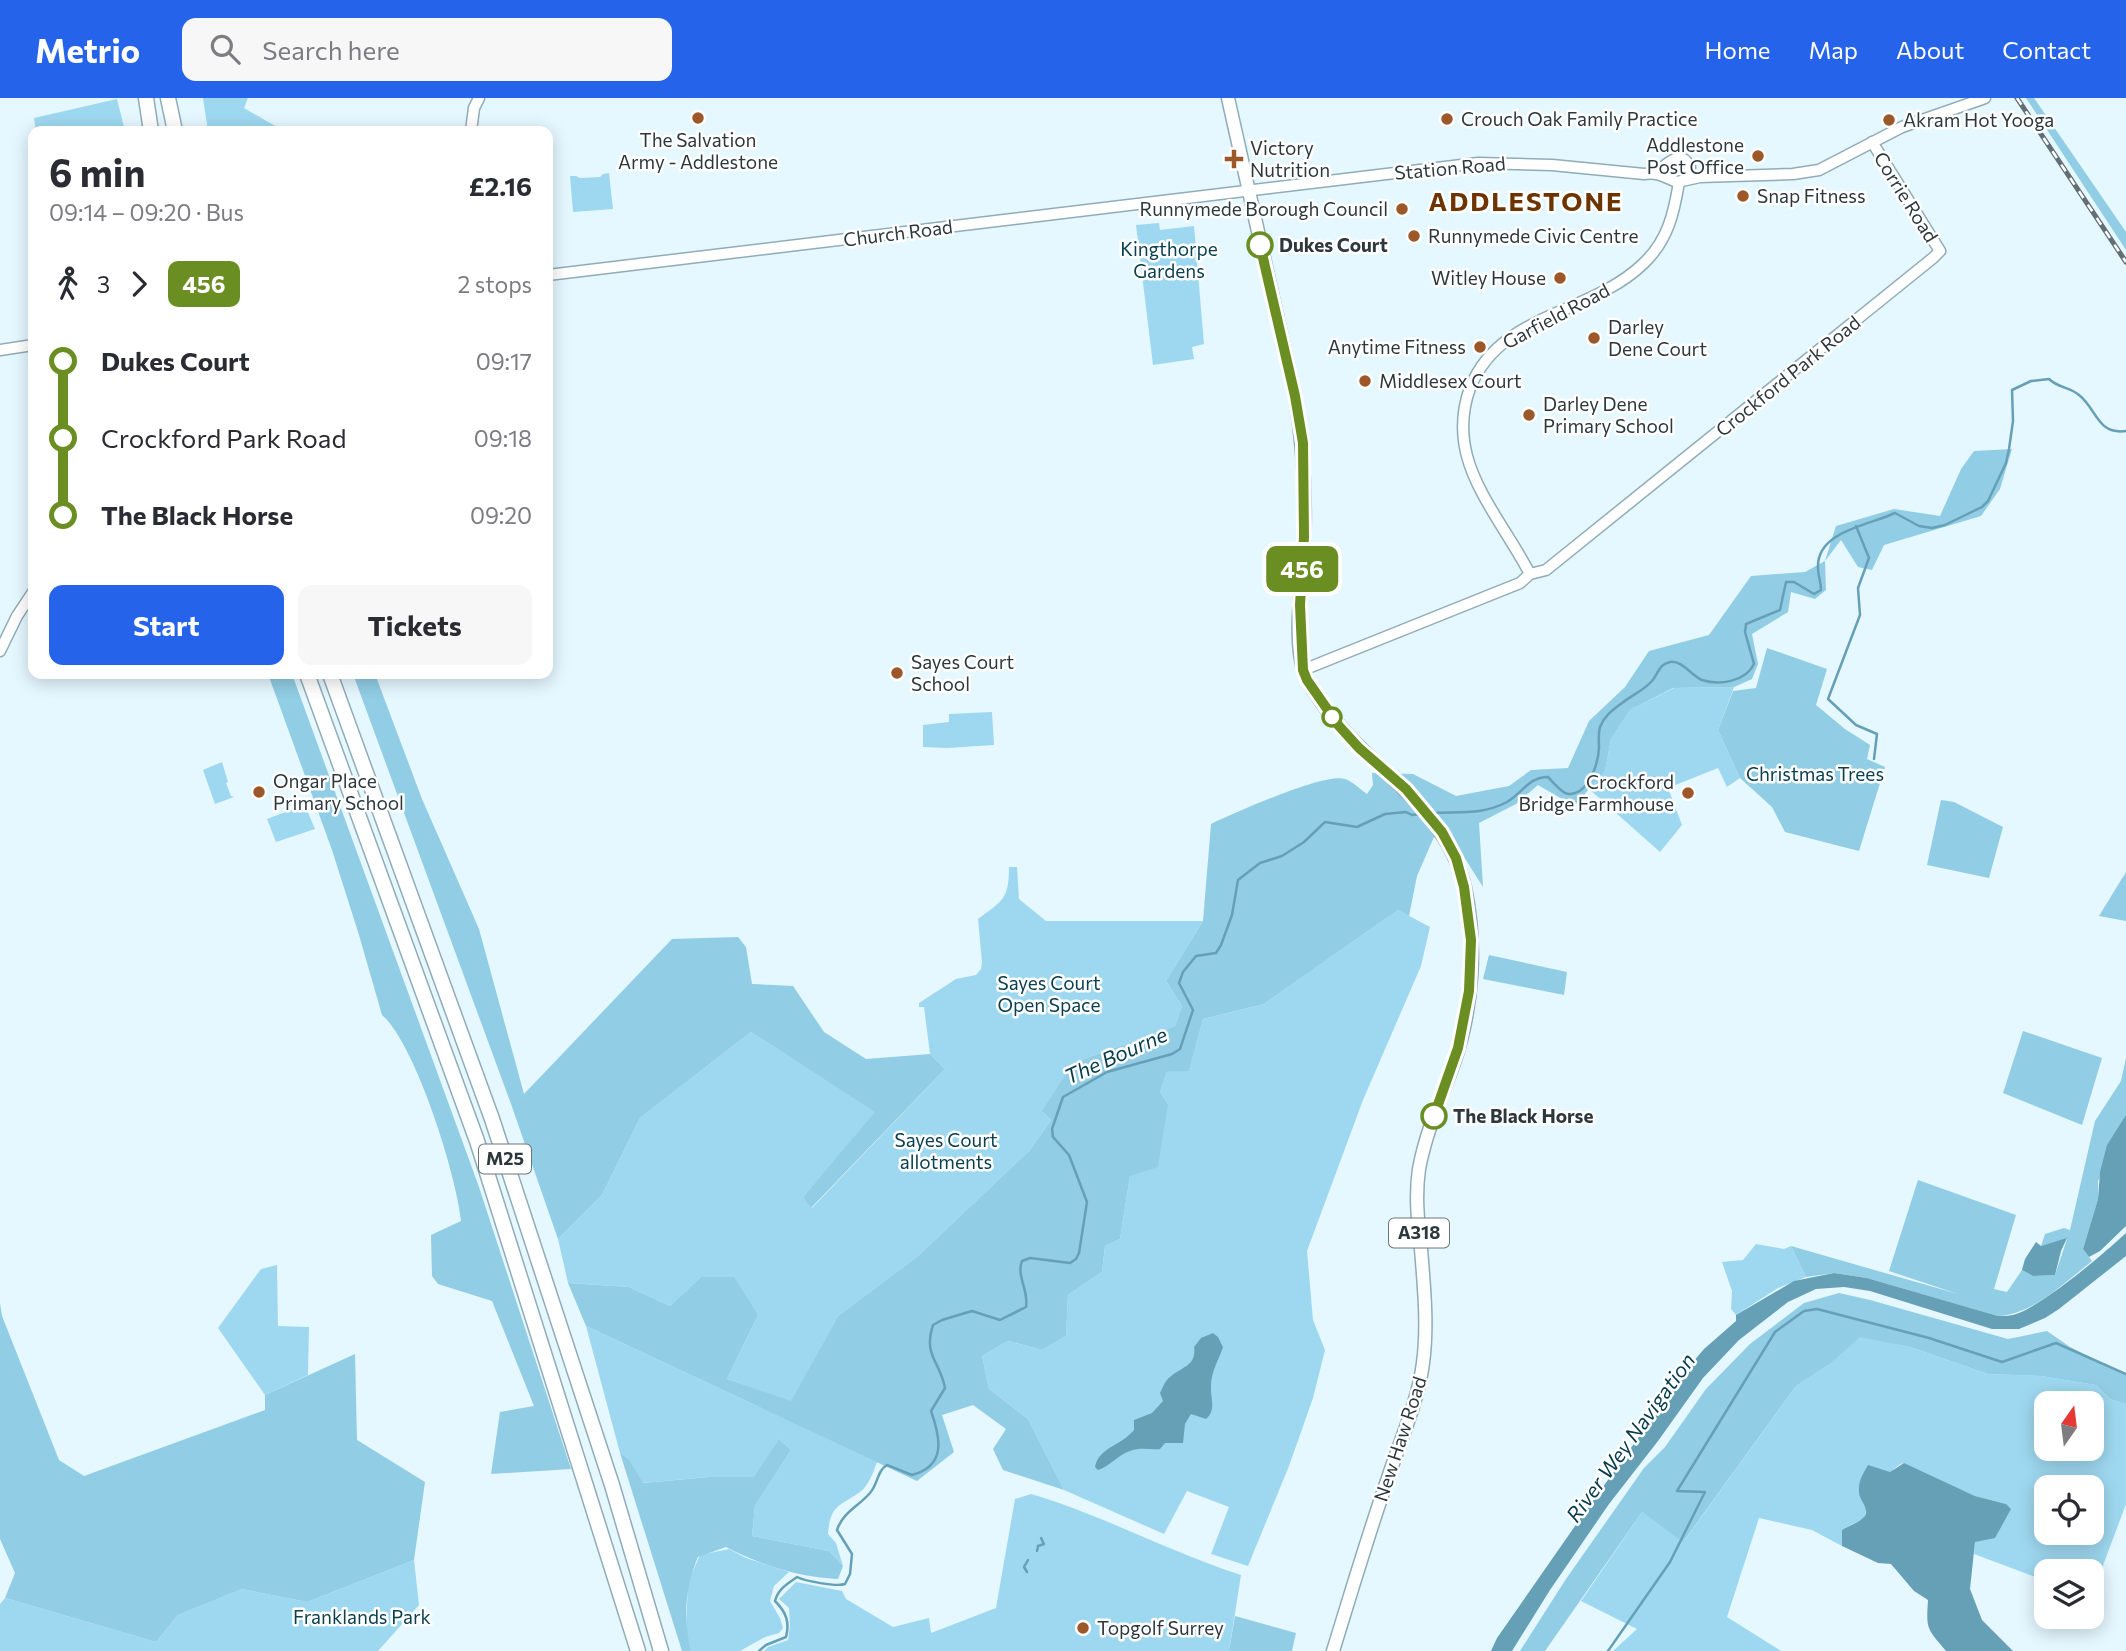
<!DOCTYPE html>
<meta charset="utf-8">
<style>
:root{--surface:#fff;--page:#f7f7f7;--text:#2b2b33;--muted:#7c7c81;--accent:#2563eb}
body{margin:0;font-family:Commissioner,sans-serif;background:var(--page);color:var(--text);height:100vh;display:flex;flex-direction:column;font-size:26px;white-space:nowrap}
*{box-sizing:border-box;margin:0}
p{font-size:23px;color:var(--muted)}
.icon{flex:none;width:38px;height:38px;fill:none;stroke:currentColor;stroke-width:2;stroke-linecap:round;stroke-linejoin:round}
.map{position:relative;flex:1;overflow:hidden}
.side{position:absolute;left:28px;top:28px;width:525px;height:553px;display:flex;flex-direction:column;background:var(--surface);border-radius:14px;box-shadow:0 4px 18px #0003}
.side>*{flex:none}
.badge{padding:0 14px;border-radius:10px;font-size:24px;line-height:46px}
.needle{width:46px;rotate:14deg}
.tools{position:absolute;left:2034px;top:1293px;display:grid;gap:14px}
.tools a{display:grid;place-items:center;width:70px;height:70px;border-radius:14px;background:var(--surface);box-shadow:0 4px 18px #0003;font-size:35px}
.map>.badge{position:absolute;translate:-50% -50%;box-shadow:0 0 0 4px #fff}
.legs{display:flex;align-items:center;gap:10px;height:77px;padding:0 21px;font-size:23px}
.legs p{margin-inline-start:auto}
.headline{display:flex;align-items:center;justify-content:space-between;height:119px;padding:0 21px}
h1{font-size:38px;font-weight:700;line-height:52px}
.action{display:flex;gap:14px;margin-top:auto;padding:14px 21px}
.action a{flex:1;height:80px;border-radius:14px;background:var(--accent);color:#fff;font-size:28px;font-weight:700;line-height:80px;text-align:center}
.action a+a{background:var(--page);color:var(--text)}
ul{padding:0 21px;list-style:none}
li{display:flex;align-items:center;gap:24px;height:77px;font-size:26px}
li i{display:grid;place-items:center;width:10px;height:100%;margin:0 9px;background:currentColor}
li i::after{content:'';width:18px;height:18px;margin:-9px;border:5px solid;border-radius:50%;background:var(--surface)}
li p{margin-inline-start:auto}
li:first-child i{background:linear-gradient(#0000 50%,currentColor 0)}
li:last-child i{background:linear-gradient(currentColor 50%,#0000 0)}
header{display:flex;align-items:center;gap:42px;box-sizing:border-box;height:98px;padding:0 35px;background:var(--accent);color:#fff}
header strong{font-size:33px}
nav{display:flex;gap:38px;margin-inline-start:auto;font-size:24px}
.search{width:490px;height:63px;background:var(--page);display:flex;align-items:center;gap:18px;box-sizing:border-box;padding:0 24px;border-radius:14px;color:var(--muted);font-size:26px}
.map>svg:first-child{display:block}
</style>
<header>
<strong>Metrio</strong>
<div class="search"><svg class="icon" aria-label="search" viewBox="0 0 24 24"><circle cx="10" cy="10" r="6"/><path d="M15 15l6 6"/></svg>Search here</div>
<nav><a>Home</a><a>Map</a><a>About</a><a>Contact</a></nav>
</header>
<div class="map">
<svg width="2126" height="1553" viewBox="0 0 2126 1553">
<rect width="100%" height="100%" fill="#e5f7ff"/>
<!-- green -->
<g fill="#9ed8f0" fill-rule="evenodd">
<path d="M203 0H248L244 10 284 33H208Z"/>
<path d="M117 1 125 33H36L34 20Z"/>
<path d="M609 75 613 111 573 114 570 78H576L580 80 600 79 603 76Z"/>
<path d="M1159 125 1160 132 1194 128 1204 246 1192 249 1194 261 1153 267 1136 127Z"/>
<path d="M1734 589 1718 632 1740 680 1727 689 1718 670 1668 690 1682 727 1660 754 1589 691 1605 673 1611 641 1630 612 1674 590Z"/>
<path d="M992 614 994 647 947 650 923 649V627L949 624V616Z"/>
<path d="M222 664 228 684 226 685 231 698 234 699 215 706 203 672Z"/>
<path d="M296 710 297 713 306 710 315 731 276 744 267 721Z"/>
<path d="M1009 769H1017L1019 801 1046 823H1203L1166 883 1182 908 1175 928 1073 965 1043 1014 1051 1022 1030 1052 918 1158 838 1218 791 1304 727 1281 758 1217 701 1179 670 1208 629 1189 568 1185 558 1141 602 1097 640 1020 751 934 876 1014 803 1099 812 1110 945 971 930 956 924 909H919V905L956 881 976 877 981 871 982 864 978 821C1002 803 1009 802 1009 769Z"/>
<path d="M1398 812 1430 829 1421 868 1363 1002 1307 1153 1313 1222 1325 1252 1313 1300 1289 1368 1248 1468 1211 1456 1229 1409 1187 1393 1164 1436 1064 1392 1028 1321 989 1291 982 1258 1008 1243 1042 1252 1066 1238 1068 1197 1102 1174 1105 1148 1120 1141 1130 1078 1168 1006 1160 994 1167 974 1189 972 1203 921 1264 906Z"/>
<path d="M1756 1146 1784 1151 1791 1148 1806 1179 1778 1190 1736 1217 1731 1211 1732 1193 1722 1164 1743 1162Z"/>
<path d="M277 1167 278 1228 309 1229 308 1277 265 1297 218 1230 261 1171Z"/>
<path d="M586 1228 877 1364C873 1375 869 1387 860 1394 840 1408 830 1407 828 1436L836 1445 843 1468 829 1453 752 1438 755 1408 791 1352 779 1341 755 1379H709L642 1385 629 1361 620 1355Z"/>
<path d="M1860 1238 1910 1249 1988 1276 2041 1278 2096 1287 2110 1301 2126 1306V1406L2096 1486 2091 1487V1474H2046V1483L1974 1456 1975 1444 2006 1406 1975 1398 1903 1365C1887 1371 1869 1404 1864 1420L1842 1432V1448L1812 1432 1759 1420 1727 1519 1781 1553H1613L1637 1531 1581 1503 1642 1414 1684 1443 1796 1288 1830 1266ZM2046 1306H2091V1351H2046ZM2046 1390H2091V1435H2046Z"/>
<path d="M1031 1396C1103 1417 1169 1454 1241 1477L1229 1553H764L768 1549 788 1542 790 1528 789 1510 779 1501 796 1484 842 1493 846 1501 893 1529 929 1520 931 1535 996 1510 1015 1401Z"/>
<path d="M729 1451 746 1460 789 1474 774 1488 770 1503 780 1520 783 1530 779 1535 765 1539 740 1553H691L686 1533 688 1484 700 1457Z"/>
<path d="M414 1462 419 1507 378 1553H0V1506L5 1500 156 1544 178 1517 242 1491 307 1504Z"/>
</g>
<!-- forest -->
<g fill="#91cde4">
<path d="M2026 0H2034L2126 134V152Z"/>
<path d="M2012 351 2000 391 1981 418 1884 447 1872 472 1858 469 1841 442 1825 463 1826 492 1815 501 1791 494 1788 514 1752 536 1758 566 1752 581 1734 589 1673 590 1630 612 1611 641 1605 673 1574 708 1538 687 1516 706 1479 725 1483 789 1452 740 1434 739 1417 778 1409 818 1398 812 1264 906 1203 921 1189 973 1167 974 1160 994 1168 1006 1158 1069 1130 1078 1120 1141 1105 1148 1102 1174 1068 1197 1066 1238 1042 1252 1008 1243 982 1258 989 1291 1028 1321 1064 1392 1003 1372 993 1351 1006 1331 973 1307 942 1317 954 1354 917 1383 586 1228 568 1185 629 1189 670 1208 701 1179H734L758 1217 727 1281 791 1303 838 1218 918 1158 1030 1052 1051 1022 1042 1013 1073 965 1175 928 1182 908 1166 883 1203 823 1211 726C1233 716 1324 674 1345 681 1352 683 1361 692 1367 696L1373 687 1372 675 1413 676 1456 698 1509 688 1531 672 1568 670 1589 623 1625 589 1649 553 1709 537 1751 478 1805 474 1825 463 1836 428 1894 411 1940 418 1961 371 1974 353Z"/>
<path d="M1767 550 1827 571 1816 607 1845 631 1870 647 1867 661 1885 669 1859 753 1785 734 1772 709 1740 680 1718 632 1733 593 1756 590Z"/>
<path d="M268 576H292L479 1089 571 1371 491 1376 500 1314 534 1308 492 1203 438 1186 432 1178 431 1137 461 1123C457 1078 415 945 382 917L359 837 332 752Z"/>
<path d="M353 576H375L422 701 479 831 524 996 672 841 738 839 746 849 752 886 793 888 824 934 866 961 930 956 945 971 811 1110 803 1099 875 1014 751 934 640 1020 602 1097 558 1141 511 1006Z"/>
<path d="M1941 702 1954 704 2003 729 1989 780 1927 767Z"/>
<path d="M2126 774V823L2099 818Z"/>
<path d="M1489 857 1567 874 1564 897 1483 881Z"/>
<path d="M2023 933 2102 960 2082 1027 2003 995Z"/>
<path d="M2126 960V1018L2098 1083V1101L2083 1151 2092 1163C2067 1183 2030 1218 1998 1218L1867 1180 1834 1175 1806 1179 1791 1148 1958 1196 1889 1173 1918 1082 2016 1117 1994 1191 2007 1194 2022 1172 2033 1178 2055 1177 2067 1141 2041 1148 2045 1136 2064 1130 2070 1132 2095 1023 2121 983Z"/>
<path d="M1839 1195 1870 1202 2008 1241 2047 1233 2070 1249 2126 1277V1306L2110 1301 2096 1287 2041 1278 1988 1276 1910 1249 1860 1239 1830 1266 1796 1288 1683 1444 1642 1414 1545 1553H1520L1566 1481 1644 1370 1665 1349 1706 1291 1750 1246 1804 1205Z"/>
<path d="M0 1205 2 1218 59 1362 84 1378 265 1312V1297L355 1256 357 1342 425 1384 414 1462 307 1504 242 1491 178 1517 156 1544 5 1500 15 1475 0 1441Z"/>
<path d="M779 1341 791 1352 755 1408 752 1438 829 1453 843 1468 838 1481C798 1479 761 1467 726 1449L698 1459C685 1489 683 1521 691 1553H682L620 1355 629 1361 643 1385 709 1379H754Z"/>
<path d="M1235 1518 1296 1535 1292 1553H1229Z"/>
</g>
<!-- water -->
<g fill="#66a0b6">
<path d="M2126 1017V1128L2100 1153 2089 1159 2083 1151 2098 1101 2100 1074 2107 1047Z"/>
<path d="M2126 1135V1158L2059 1211 2045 1220 2019 1231H1992L1870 1193 1844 1189 1816 1191 1788 1204 1739 1242 1703 1280 1658 1343 1609 1406 1550 1492 1512 1553H1491L1497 1540 1582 1418 1649 1325 1666 1305 1668 1293 1704 1251 1736 1223V1217L1794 1183 1834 1175 1867 1180 1998 1218C2005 1218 2012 1218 2019 1215 2049 1202 2101 1158 2126 1135Z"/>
<path d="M2067 1140 2061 1153 2055 1177 2033 1178 2022 1172 2025 1161 2036 1144 2041 1148Z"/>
<path d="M1213 1235 1218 1239 1223 1249C1219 1262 1211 1273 1211 1288 1210 1300 1217 1312 1206 1321L1191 1316 1185 1326 1183 1345H1165L1160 1351C1149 1352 1141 1349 1130 1353 1118 1357 1110 1368 1098 1372L1095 1369C1099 1349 1121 1348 1134 1332V1322L1152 1315 1163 1303 1160 1295C1163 1289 1165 1283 1170 1279 1181 1269 1197 1268 1194 1249L1201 1240Z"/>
<path d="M1904 1365 1975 1398 2006 1406 2011 1411 1995 1440 1975 1444 1970 1491 1982 1522 2013 1553H1946C1927 1530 1926 1532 1928 1502L1914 1493 1891 1466 1878 1465 1842 1448V1432C1848 1428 1858 1425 1863 1420 1872 1412 1859 1403 1859 1394 1858 1383 1863 1376 1868 1367L1890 1374Z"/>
</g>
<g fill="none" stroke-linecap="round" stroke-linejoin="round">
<!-- stream -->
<g stroke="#66a0b6" stroke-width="2.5">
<path d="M1856 428 1869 460 1858 490 1860 517 1828 601 1856 627 1877 636 1874 661"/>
<path d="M1431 715C1458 713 1480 718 1507 704 1523 695 1528 679 1548 679 1553 684 1562 696 1569 696 1589 696 1598 666 1599 650 1599 643 1598 636 1600 629 1604 618 1613 612 1622 605 1632 597 1643 593 1652 583 1658 576 1659 566 1670 564 1682 562 1692 578 1702 582 1720 588 1746 583 1754 566L1745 534 1746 526 1780 512 1786 484H1794L1814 496 1821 492C1821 484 1818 478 1818 470 1816 433 1870 427 1895 415L1919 428 1932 430 1945 427 1982 409 1988 403 2006 365 2009 351 2013 323 2012 292 2031 283 2049 281C2058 290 2070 289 2079 297 2097 311 2097 337 2126 333"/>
<path d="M1037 1453 1038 1448 1044 1446 1041 1440"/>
<path d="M1027 1474 1024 1469 1028 1462"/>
<path d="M759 1553 766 1547 786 1539C790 1524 786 1514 775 1503 778 1491 787 1486 797 1479 805 1483 836 1489 845 1486L850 1476 852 1456 837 1432C843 1414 859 1408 870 1395 878 1386 877 1373 887 1367L912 1377C946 1368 941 1341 931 1313L945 1290C940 1263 923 1258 933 1227L942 1222 972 1213 1000 1222 1026 1209C1029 1193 1016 1177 1022 1163L1030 1160 1070 1165 1076 1161 1079 1155 1087 1104 1069 1057 1053 1039 1052 1031 1063 999 1107 974 1172 956 1180 951 1193 912 1179 885 1183 874 1196 858 1216 855 1221 847 1232 817 1238 782 1260 765 1282 758 1304 744 1325 724 1357 729 1385 716 1406 714 1412 717 1421 716"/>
<path d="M1608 1553 1670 1464 1705 1394 1677 1393 1775 1234 1804 1213 1817 1211 1929 1240 2002 1264 2056 1245 2126 1276"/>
</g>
<defs>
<g id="secondary">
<path d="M471 33 474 10 479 0"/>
<path d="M1652 75C1666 71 1679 47 1690 69L1688 80"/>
<path d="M548 177 1478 65 1552 67 1644 76C1659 74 1664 79 1677 84L1700 79 1793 76 1819 72 1902 29 1985 0"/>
<path d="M0 252 33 247"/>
<path d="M1530 476C1511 439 1477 397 1467 358 1461 335 1462 312 1470 290 1500 214 1591 217 1644 165 1668 142 1674 115 1679 84"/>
<path d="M0 553 17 518 33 494"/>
<path d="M1303 572 1520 485 1530 476 1546 472 1933 160 1940 153 1872 44"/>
</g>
<path id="primary" d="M1228 0 1295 298C1304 350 1306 400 1304 452 1302 487 1292 547 1306 579 1309 587 1315 594 1320 602 1365 670 1445 704 1465 790 1477 846 1473 908 1455 962 1442 998 1426 1033 1419 1071 1415 1098 1418 1124 1421 1151 1424 1188 1428 1228 1423 1265 1418 1304 1400 1343 1388 1380 1368 1437 1351 1495 1333 1553"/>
<g id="highway">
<path d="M146 0 151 33"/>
<path d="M168 0 175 33"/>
<path d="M307 576 477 1043 638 1553"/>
<path d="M330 576 492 1021 612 1387 661 1553"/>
</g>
</defs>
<!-- secondary casing -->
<use href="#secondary" stroke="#90acb8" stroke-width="13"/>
<!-- primary casing -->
<use href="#primary" stroke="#90acb8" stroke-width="15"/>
<!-- highway casing -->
<use href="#highway" stroke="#90acb8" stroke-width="17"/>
<!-- secondary -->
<use href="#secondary" stroke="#fff" stroke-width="10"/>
<!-- primary -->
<use href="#primary" stroke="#fff" stroke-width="12"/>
<!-- highway -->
<use href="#highway" stroke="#fff" stroke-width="14"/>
<defs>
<path id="rail" d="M2017 0 2126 164"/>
</defs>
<!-- rail casing -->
<use href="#rail" stroke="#626f75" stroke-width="5"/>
<!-- rail -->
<use href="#rail" stroke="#fff" stroke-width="2.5" stroke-dasharray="8" stroke-linecap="butt"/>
</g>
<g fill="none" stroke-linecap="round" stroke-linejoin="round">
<defs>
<path id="line-1" d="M1260 147 1295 298 1303 345 1304 439 1300 507 1303 572 1307 582 1339 628 1359 650 1406 691 1442 734 1456 760 1464 789 1471 842 1469 893 1458 950 1434 1018"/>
</defs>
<!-- line-1 casing -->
<use href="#line-1" stroke="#fff" stroke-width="16"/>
<!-- line-1 -->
<use href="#line-1" stroke="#6b8e23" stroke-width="10"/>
</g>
<!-- markers -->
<g fill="#9c5828" stroke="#fff" stroke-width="2.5">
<circle cx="698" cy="20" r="7"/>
<circle cx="1447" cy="21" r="7"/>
<circle cx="1889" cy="22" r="7"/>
<circle cx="1758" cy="58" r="7"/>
<path d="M1230.5 50.5h7v7h7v7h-7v7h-7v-7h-7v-7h7z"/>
<circle cx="1743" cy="98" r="7"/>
<circle cx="1402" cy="111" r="7"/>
<circle cx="1414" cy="138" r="7"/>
<circle cx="1560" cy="180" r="7"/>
<circle cx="1594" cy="240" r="7"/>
<circle cx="1480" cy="249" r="7"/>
<circle cx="1365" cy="283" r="7"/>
<circle cx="1529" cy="317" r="7"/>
<circle cx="897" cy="575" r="7"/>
<circle cx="259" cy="694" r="7"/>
<circle cx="1688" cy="695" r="7"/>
<circle cx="1083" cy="1530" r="7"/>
</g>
<g fill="#fff" stroke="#6b8e23" stroke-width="3.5">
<circle cx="1260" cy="147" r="12"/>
<circle cx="1332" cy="619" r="9"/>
<circle cx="1434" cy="1018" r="12"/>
</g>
<g text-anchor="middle" stroke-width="5" stroke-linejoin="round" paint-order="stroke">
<!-- shield labels -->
<g fill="#fff" stroke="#6c7477" stroke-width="2">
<rect x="479" y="1046.5" width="52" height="29" rx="5"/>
<rect x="1389" y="1120.5" width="60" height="29" rx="5"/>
</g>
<g font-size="18" font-weight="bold" fill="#2d383d">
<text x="505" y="1067">M25</text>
<text x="1419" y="1141">A318</text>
</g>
<!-- poi labels -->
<g font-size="19" fill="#2d383d" stroke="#fff" text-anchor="start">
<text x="1461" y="28">Crouch Oak Family Practice</text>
<text x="1903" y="29">Akram Hot Yooga</text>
<text x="698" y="49" text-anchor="middle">The Salvation<tspan x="698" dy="22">Army - Addlestone</tspan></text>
<text x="1744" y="54" text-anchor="end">Addlestone<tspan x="1744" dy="22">Post Office</tspan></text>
<text x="1250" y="57">Victory<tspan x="1250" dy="22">Nutrition</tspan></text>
<text x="1757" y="105">Snap Fitness</text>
<text x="1388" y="118" text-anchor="end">Runnymede Borough Council</text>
<text x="1428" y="145">Runnymede Civic Centre</text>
<text x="1546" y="187" text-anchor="end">Witley House</text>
<text x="1608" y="236">Darley<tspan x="1608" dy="22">Dene Court</tspan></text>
<text x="1466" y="256" text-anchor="end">Anytime Fitness</text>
<text x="1379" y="290">Middlesex Court</text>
<text x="1543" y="313">Darley Dene<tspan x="1543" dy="22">Primary School</tspan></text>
<text x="911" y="571">Sayes Court<tspan x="911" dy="22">School</tspan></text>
<text x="273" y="690">Ongar Place<tspan x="273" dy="22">Primary School</tspan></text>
<text x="1674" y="691" text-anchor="end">Crockford<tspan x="1674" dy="22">Bridge Farmhouse</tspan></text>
<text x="1097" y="1537">Topgolf Surrey</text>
</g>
<!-- street labels -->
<g font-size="19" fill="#2d383d" stroke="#fff">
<text transform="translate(1450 70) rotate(-5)" y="7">Station Road</text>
<text transform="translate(1906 99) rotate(58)" y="7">Corrie Road</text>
<text transform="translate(898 135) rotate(-7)" y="7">Church Road</text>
<text transform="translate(1556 218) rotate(-28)" y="7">Garfield Road</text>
<text transform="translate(1788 278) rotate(-39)" y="7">Crockford Park Road</text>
<text transform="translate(1400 1341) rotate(-72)" y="7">New Haw Road</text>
</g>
<!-- stop labels -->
<g font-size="19" font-weight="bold" fill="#2d383d" stroke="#fff" text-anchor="start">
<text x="1279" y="154">Dukes Court</text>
<text x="1453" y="1025">The Black Horse</text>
</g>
<!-- park labels -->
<g font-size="19" fill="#0b4050" stroke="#fff">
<text x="1169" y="158">Kingthorpe<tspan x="1169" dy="22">Gardens</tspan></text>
<text x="1815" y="683">Christmas Trees</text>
<text x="1049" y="892">Sayes Court<tspan x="1049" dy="22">Open Space</tspan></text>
<text x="946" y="1049">Sayes Court<tspan x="946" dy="22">allotments</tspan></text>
<text x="362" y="1526">Franklands Park</text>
</g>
<!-- water labels -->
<g font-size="21" font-style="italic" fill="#063c4d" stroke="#fff">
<text transform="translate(1116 958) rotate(-24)" y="7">The Bourne</text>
<text transform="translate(1631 1340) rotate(-54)" y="7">River Wey Navigation</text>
</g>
<!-- district labels -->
<g font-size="26" font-weight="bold" letter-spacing="2" fill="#6d3300" stroke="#fff">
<text x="1526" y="113">ADDLESTONE</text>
</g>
</g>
</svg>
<div class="tools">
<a><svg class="needle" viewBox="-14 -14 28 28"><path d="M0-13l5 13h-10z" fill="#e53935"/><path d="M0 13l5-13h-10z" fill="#7c7c81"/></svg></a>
<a><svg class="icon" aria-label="locate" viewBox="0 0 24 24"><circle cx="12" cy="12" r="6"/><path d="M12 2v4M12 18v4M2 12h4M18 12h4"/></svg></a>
<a><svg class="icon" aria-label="layers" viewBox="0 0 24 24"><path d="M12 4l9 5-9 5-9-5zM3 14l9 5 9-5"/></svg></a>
</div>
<b class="badge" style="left:1302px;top:471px;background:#6b8e23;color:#fff">456</b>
<section class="side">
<div class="headline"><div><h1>6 min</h1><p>09:14 – 09:20 · Bus</p></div><b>£2.16</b></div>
<div class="legs"><svg class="icon" aria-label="walk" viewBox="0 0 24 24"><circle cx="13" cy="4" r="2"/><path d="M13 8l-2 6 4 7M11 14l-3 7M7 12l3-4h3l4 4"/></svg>3<svg class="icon" aria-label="forward" viewBox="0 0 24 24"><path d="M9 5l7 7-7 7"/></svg><b class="badge" style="background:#6b8e23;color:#fff">456</b><p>2 stops</p></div>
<ul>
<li><i style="color:#6b8e23"></i><b>Dukes Court</b><p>09:17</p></li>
<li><i style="color:#6b8e23"></i><span>Crockford Park Road</span><p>09:18</p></li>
<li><i style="color:#6b8e23"></i><b>The Black Horse</b><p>09:20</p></li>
</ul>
<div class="action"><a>Start</a><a>Tickets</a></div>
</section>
</div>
